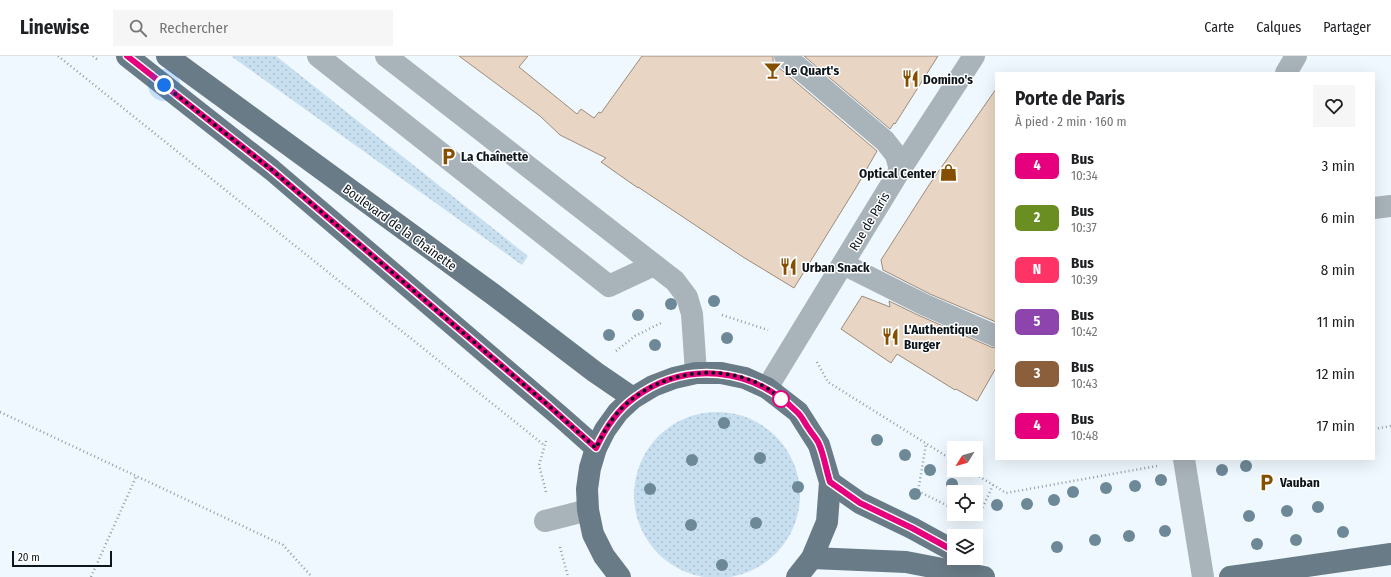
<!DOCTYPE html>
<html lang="fr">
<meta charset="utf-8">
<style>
:root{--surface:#fff;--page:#f6f6f6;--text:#202124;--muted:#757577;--line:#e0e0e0}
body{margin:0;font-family:"Fira Sans Condensed",sans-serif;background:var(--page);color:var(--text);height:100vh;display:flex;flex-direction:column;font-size:15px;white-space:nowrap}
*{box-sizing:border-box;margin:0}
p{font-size:13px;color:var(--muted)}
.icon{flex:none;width:22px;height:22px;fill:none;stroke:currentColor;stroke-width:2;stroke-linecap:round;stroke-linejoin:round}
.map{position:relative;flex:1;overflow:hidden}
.sheet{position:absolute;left:995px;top:16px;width:380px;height:388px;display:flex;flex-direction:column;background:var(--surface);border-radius:0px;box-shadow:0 4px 16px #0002}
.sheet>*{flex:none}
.badge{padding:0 8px;border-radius:6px;font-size:14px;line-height:26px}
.needle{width:26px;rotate:233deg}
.fabs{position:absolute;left:947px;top:385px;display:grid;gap:8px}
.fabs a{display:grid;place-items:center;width:36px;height:36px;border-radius:0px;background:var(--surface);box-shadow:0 4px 16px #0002;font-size:20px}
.scale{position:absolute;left:12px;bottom:10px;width:100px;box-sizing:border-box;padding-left:4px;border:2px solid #0d161b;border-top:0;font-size:11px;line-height:14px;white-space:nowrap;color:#0d161b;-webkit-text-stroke:3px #fff;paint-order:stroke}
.you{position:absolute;width:20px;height:20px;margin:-10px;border:3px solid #fff;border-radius:50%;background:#1a73e8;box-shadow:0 0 0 6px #1a73e833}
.map>.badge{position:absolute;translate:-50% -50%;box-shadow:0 0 0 2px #fff}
.round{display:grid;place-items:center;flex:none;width:42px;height:42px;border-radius:0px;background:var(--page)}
.head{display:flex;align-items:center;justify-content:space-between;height:68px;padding:0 20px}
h1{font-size:19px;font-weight:700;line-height:30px}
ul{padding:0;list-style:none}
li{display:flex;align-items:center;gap:12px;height:52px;padding:0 20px}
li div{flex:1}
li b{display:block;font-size:15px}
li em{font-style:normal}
li .badge{min-width:44px;font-weight:700;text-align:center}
header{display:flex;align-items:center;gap:24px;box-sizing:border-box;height:56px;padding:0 20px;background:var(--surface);border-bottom:1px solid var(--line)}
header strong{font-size:19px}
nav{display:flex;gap:22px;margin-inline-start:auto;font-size:14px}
.search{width:280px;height:36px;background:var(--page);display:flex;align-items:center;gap:10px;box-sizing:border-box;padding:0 14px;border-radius:0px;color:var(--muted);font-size:15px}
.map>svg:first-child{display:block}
</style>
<header>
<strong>Linewise</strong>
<div class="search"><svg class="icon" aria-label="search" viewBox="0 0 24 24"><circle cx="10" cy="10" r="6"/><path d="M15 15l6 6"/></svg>Rechercher</div>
<nav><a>Carte</a><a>Calques</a><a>Partager</a></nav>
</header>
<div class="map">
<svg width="1391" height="521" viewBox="0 0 1391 521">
<defs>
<pattern id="grass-dots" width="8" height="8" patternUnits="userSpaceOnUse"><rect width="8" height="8" fill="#c7dfee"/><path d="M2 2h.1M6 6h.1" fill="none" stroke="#aabfcc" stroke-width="1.8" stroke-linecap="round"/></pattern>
</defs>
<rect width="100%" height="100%" fill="#eff8fe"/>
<!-- grass -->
<g fill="url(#grass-dots)">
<path d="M231 0H276L528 200 522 209Z"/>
<circle cx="717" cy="439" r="83"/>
</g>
<!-- building -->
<g fill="#e8d5c3" stroke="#9d8b7a">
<path d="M459 0H528L519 11 577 58 581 53 594 62 599 56 601 57 642 0H773V5L777 10 877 95 857 130 794 232 743 201 638 131V132L601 106 606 102 560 79 540 60Z"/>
<path d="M804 0H938L895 68 894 67 890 73Z"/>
<path d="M996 33V266L930 238 883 214 881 204 929 129Z"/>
<path d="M862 240 890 251 889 245 920 260 991 291 996 292V312L977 345 956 333 955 334 897 298 891 307 841 273Z"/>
</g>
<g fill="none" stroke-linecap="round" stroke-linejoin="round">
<!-- path -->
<g stroke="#939ca2" stroke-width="2.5" stroke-dasharray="1 3" stroke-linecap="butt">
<path d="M58 0 544 389"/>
<path d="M93 0 99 5"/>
<path d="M722 259 768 274"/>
<path d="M616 295 635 280 663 266"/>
<path d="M817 306 828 326 954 405"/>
<path d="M0 356 283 489 312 521"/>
<path d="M1374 373 1391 370"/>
<path d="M969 414 1006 437 1157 410"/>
<path d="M918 435 954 453"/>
<path d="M546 436 539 409 546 385"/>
<path d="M917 442 926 388"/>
<path d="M964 458 977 464 993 429"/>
<path d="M560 491 568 521"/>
<path d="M91 521 136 421"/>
</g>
<!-- minor -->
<g stroke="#a9b3ba" stroke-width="22">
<path d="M318 0 609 230 654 209"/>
<path d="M386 0 675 225 687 241 692 258 696 317"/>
<path d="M785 0 885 85 896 99 900 114"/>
<path d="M1286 17 1296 0"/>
<path d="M1374 152 1391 150"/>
<path d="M843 208 925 249 996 280"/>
<path d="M767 332 900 114 974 0"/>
<path d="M1184 403 1203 521"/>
<path d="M545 465 588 454"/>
</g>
<!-- major -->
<g stroke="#697b86" stroke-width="22">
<path d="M127 0 272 114 561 361 596 392"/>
<path d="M167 0 494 239 595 316 633 342"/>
<path d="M830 426 860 447 912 472 954 495"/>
<path d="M812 502 906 506 984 521"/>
<path d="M620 521 604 500 593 478 588 454 587 433 590 412 596 392 605 374 618 356 633 342 653 330 674 322 696 317H721L745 322 767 332 798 356 819 389 830 426 827 466 812 502 797 521"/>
<path d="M1230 521 1391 498"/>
</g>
</g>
<!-- trees -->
<g fill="#6d8897">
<circle cx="714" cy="245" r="6"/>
<circle cx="671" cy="248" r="6"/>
<circle cx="638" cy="259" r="6"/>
<circle cx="609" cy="279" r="6"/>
<circle cx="727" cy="282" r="6"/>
<circle cx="655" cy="289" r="6"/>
<circle cx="724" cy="367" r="6"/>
<circle cx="877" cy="384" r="6"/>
<circle cx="905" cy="399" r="6"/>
<circle cx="760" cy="402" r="6"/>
<circle cx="692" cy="404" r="6"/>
<circle cx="1246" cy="410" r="6"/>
<circle cx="930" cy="414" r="6"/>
<circle cx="1222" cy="414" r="6"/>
<circle cx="1161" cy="424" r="6"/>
<circle cx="952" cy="428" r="6"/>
<circle cx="1135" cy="430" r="6"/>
<circle cx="798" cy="431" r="6"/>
<circle cx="1106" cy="432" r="6"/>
<circle cx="650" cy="433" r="6"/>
<circle cx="1073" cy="436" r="6"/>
<circle cx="915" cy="438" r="6"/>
<circle cx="1054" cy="444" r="6"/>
<circle cx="1027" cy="448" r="6"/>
<circle cx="997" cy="449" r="6"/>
<circle cx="1318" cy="451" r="6"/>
<circle cx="1287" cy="455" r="6"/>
<circle cx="1249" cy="460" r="6"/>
<circle cx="756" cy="467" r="6"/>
<circle cx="691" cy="469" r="6"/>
<circle cx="1165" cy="475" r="6"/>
<circle cx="1343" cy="476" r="6"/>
<circle cx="1129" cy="480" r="6"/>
<circle cx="1095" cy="484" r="6"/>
<circle cx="1296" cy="484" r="6"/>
<circle cx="1257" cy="488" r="6"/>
<circle cx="1057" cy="491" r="6"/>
<circle cx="722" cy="509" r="6"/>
</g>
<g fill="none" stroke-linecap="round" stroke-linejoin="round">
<defs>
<path id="line" d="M127 0 272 114 549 350 596 392C605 373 616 355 634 342 686 304 752 311 797 356 802 360 805 368 809 373 812 378 817 383 819 388 824 399 826 414 830 426L860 447 912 472 954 495"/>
</defs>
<!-- line casing -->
<use href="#line" stroke="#fff" stroke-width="9"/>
<!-- line -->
<use href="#line" stroke="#e6007e" stroke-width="6"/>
<!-- walk -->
<path stroke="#0d161b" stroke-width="4" stroke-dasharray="0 7.2" d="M164 29 272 114 549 350 596 392C602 379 609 367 618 356 655 316 719 304 767 332 772 335 776 339 781 343"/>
</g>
<!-- icons -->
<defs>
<symbol id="bar-bare" viewBox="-9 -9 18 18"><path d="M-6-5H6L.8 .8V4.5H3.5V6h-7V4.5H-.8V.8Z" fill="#864f00" stroke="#fff" stroke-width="2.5" paint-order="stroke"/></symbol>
<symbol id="restaurant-bare" viewBox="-9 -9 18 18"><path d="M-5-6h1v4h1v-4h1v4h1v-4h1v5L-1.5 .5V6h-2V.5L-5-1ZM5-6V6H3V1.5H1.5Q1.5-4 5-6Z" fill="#864f00" stroke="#fff" stroke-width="2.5" paint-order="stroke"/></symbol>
<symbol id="parking-bare" viewBox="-9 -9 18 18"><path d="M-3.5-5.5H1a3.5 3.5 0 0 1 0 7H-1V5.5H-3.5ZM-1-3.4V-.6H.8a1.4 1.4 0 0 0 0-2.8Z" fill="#864f00" stroke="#fff" stroke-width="2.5" paint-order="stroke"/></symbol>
<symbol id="shop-bare" viewBox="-9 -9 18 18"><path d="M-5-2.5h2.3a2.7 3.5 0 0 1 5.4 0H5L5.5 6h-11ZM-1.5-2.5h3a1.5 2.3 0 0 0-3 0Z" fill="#864f00" stroke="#fff" stroke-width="2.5" paint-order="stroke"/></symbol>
</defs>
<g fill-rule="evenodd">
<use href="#bar-bare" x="760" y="2" width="25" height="25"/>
<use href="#restaurant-bare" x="898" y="10" width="25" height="25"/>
<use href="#parking-bare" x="436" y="88" width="25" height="25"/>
<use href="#shop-bare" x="936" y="104" width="25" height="25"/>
<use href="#restaurant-bare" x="776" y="198" width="25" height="25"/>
<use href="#restaurant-bare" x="878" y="268" width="25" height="25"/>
<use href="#parking-bare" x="1254" y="414" width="25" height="25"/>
</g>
<!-- markers -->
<circle fill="#fff" stroke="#e6007e" stroke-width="2" cx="781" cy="343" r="8"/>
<g text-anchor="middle" stroke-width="3" stroke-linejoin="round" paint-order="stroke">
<!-- poi labels -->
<g font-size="13" font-weight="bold" fill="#0d161b" stroke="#fff" text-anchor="start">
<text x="785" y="19">Le Quart's</text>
<text x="923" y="28">Domino's</text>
<text x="461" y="105">La Chaînette</text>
<text x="936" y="122" text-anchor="end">Optical Center</text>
<text x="802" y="216">Urban Snack</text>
<text x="904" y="278">L'Authentique<tspan x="904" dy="15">Burger</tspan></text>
<text x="1280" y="431">Vauban</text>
</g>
<!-- street labels -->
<g font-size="13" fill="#0d161b" stroke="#fff">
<text transform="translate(869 165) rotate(-59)" y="5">Rue de Paris</text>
<text transform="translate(400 171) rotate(36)" y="5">Boulevard de la Chaînette</text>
</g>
</g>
</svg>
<div class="fabs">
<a><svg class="needle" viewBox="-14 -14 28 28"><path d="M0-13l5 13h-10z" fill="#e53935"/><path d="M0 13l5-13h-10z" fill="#757577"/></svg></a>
<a><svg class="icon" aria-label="locate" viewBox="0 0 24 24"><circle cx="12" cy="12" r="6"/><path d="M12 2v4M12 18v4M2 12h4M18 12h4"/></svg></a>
<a><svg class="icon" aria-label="layers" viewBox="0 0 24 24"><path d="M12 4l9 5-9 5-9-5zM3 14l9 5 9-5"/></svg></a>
</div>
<div class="scale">20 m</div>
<div class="you" style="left:164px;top:29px"></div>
<section class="sheet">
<div class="head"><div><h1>Porte de Paris</h1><p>À pied · 2 min · 160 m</p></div><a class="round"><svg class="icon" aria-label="heart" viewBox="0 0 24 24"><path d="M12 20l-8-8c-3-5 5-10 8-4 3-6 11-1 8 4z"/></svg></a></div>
<ul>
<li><span class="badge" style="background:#e6007e;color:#fff">4</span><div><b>Bus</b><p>10:34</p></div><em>3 min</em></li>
<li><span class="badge" style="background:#6b8e23;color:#fff">2</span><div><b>Bus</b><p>10:37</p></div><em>6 min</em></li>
<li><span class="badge" style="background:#f36;color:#fff">N</span><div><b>Bus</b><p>10:39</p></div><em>8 min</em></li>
<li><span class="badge" style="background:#8e44ad;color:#fff">5</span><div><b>Bus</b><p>10:42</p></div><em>11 min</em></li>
<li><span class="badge" style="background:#8b5e3c;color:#fff">3</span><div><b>Bus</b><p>10:43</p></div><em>12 min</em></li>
<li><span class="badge" style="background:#e6007e;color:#fff">4</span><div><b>Bus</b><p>10:48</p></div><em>17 min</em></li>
</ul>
</section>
</div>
